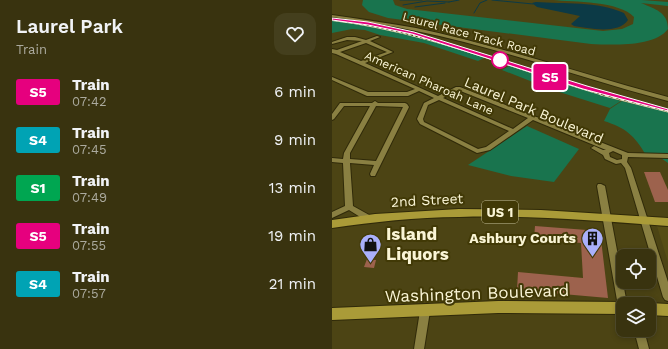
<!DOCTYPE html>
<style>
:root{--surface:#39330f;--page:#443f1d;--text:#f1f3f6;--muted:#abaa9e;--line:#534e2f}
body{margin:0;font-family:"Work Sans",sans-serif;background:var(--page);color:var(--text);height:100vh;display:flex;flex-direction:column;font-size:15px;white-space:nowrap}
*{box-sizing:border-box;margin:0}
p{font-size:13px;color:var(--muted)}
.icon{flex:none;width:22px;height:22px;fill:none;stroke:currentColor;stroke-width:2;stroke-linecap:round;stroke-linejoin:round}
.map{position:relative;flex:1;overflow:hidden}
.sheet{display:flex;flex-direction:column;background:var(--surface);width:332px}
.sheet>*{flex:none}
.badge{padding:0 8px;border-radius:3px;font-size:14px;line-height:26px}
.controls{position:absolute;left:284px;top:249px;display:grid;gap:8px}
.controls a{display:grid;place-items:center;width:40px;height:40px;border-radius:8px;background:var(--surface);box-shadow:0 2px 6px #0003,0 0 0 1px var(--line);font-size:20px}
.map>.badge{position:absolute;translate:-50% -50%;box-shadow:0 0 0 2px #fff}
.round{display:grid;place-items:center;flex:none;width:42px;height:42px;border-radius:12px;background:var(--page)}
.headline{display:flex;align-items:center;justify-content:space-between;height:68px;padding:0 16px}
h1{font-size:19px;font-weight:600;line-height:30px}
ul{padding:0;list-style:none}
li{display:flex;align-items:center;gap:12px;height:48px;padding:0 16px}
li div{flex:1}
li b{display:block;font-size:15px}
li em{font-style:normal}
li .badge{min-width:44px;font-weight:700;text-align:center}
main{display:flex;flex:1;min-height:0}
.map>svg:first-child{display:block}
</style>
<main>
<section class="sheet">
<div class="headline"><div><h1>Laurel Park</h1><p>Train</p></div><a class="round"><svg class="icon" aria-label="heart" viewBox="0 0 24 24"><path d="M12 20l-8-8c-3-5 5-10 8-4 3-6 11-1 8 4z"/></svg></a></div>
<ul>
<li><span class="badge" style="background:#e6007e;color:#fff">S5</span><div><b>Train</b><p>07:42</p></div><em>6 min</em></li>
<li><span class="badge" style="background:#00a3b4;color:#fff">S4</span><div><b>Train</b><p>07:45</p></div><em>9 min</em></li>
<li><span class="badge" style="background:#00a651;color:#fff">S1</span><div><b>Train</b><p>07:49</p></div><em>13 min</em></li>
<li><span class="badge" style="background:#e6007e;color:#fff">S5</span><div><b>Train</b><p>07:55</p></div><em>19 min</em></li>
<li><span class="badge" style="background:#00a3b4;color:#fff">S4</span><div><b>Train</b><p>07:57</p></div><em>21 min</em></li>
</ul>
</section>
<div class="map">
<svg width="336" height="349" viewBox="0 0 336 349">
<rect width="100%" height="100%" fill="#4c4414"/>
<!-- built -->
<path fill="#564d15" d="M325 226 336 227V262Z"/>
<!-- green -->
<g fill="#19744e">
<path d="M31 0H61L63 5 75 9 271 31 290 29 301 24 302 17C288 1 241 2 221 0H310L336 2V6L309 3C323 9 336 12 336 29 323 47 280 45 259 44L56 18 37 12 30 5Z"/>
<path d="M0 20 66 30 154 57 146 61 92 43 48 35 33 30 20 29 0 33Z"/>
<path d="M179 65 289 101 278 108 221 90 170 70Z"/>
<path d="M290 101 336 112V163L329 158 314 155C302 135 294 128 272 121L278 109Z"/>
<path d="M195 126 247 149 222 182 179 176 136 165Z"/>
</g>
<!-- water -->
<path fill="#0c3a46" d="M204 2C231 4 266 1 292 13L296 20C286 35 256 28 242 26L239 24 248 16 205 7 200 3Z"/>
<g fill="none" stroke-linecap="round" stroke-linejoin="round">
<!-- stream -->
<g stroke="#0c3a46" stroke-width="1">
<path d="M68 0H90"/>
<path d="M160 0 201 4"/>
<path d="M117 2 127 0"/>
<path d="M71 5 95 1 117 2"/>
<path d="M83 7 113 3"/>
<path d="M142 13 148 3 155 0"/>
</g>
</g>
<!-- building -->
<g fill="#9d624d">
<path d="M312 172H328L336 190V202H323Z"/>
<path d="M203 226 268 231 276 298 185 290 186 272 251 278 249 243 202 239Z"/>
<path d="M35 259 44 260 42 268 32 267Z"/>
</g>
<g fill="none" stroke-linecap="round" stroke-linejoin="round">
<defs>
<g id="minor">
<path d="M0 15C28 19 56 23 84 28 169 46 252 75 336 97V101C252 79 169 48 84 31 56 25 28 21 0 17Z"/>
<path d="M45 36 48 37 38 41 61 52 33 63 106 96 124 87H128L296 153 336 154V158L296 157 295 162 299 168 336 282V301L333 300 331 297 293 168 289 163 284 164 273 159 271 155 259 148 262 146 271 150H274L201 120 158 150 145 153 88 124 85 119 92 103 102 98 87 91 76 96H35L0 80V77L36 92H75L83 89 4 54 0 53V49L5 50 30 41 15 40 0 44V42L15 37H23L34 40ZM34 43 55 52 29 61 8 52ZM126 90 196 118 181 129 111 98ZM107 100 177 131 154 147 146 149 92 122 91 119 96 105ZM281 151 290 155V159L285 160 278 157 277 153Z"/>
<path d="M43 101 46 103H73L75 104 77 107 43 176H39L38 174 42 165 18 163 21 206 39 216 40 218 39 220H33L17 210 0 218V212L13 206 11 163 0 162V158L11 159 12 153 38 106H12L2 119 0 120V114L8 103H40ZM44 106 71 107 44 161 18 159V153Z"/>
<path d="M266 184H269L273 186 295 304H291V310L288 309 286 306 265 186Z"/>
<path d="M93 307 96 308 98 311 92 349H82L88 311 90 308Z"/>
<path d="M302 330H312L317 349H307Z"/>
</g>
<g id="major">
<path d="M127 209 209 210 336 218V226C266 221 197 215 127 217 84 217 42 222 0 228V220L43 214Z"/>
<path d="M166 301 291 302 295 304H291V314L166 313 0 320V308Z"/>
<path d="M317 303 336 304V316L317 315V304H315Z"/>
</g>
</defs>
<!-- minor casing -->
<use href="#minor" stroke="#302a09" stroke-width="2"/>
<!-- major casing -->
<use href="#major" stroke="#302a09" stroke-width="2"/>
<!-- minor -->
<use href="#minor" fill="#8a8042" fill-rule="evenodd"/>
<!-- major -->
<use href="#major" fill="#aa9b38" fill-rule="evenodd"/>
<defs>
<path id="rail-far1" d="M0 20C95 31 181 69 272 95"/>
<path id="rail" d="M269 94 336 111"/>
</defs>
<!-- rail-far1 casing -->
<use href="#rail-far1" stroke="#e2dcbb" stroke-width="2"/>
<!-- rail casing -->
<use href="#rail" stroke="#e2dcbb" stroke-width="3"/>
<!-- rail-far1 -->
<use href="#rail-far1" stroke="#413906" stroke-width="1" stroke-dasharray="2.5" stroke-linecap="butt"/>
<!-- rail -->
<use href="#rail" stroke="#413906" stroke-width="1.5" stroke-dasharray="4" stroke-linecap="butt"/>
</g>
<!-- line -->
<path fill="#e6007e" stroke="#fff" d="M0 18 36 22 82 32 255 86 336 109V111L251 89 80 34 36 25 0 20Z"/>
<!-- icons -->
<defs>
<symbol id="building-pin" viewBox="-11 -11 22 30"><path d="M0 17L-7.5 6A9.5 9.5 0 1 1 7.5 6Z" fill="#aab0fb" stroke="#413906"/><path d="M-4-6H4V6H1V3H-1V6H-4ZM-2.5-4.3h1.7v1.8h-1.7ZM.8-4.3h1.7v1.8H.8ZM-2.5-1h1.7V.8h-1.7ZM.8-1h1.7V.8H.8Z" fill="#111"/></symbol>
<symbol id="shop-pin" viewBox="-11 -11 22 30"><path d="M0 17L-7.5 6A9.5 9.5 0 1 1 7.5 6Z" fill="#aab0fb" stroke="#413906"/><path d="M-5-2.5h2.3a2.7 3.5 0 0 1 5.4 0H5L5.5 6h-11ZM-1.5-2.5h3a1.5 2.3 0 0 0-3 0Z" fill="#111"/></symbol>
</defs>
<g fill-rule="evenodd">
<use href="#building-pin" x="248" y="226" width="25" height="34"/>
<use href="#shop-pin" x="26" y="232" width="25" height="34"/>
</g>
<!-- markers -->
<circle fill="#fff" stroke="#e6007e" stroke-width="2" cx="168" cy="60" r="8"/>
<g text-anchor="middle" stroke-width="4" stroke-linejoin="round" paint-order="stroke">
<!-- far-street labels -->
<g font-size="12" fill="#faf5d6" stroke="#413906">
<text transform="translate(137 34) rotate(15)" y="4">Laurel Race Track Road</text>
<text transform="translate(97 83) rotate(24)" y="4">American Pharoah Lane</text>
</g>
<!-- shield labels -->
<rect fill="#413906" stroke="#c2bd98" stroke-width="1" x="150" y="201" width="36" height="22" rx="3"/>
<g font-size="13" font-weight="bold" fill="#faf5d6">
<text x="168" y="217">US 1</text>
</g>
<!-- street labels -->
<g font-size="14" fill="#faf5d6" stroke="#413906">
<text transform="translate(202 110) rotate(23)" y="5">Laurel Park Boulevard</text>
<text transform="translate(95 200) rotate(-3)" y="5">2nd Street</text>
</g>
<!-- poi labels -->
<g font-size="14" font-weight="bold" fill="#faf5d6" stroke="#413906" text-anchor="end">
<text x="244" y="243">Ashbury Courts</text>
</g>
<!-- near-poi labels -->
<g font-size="17" font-weight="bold" fill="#faf5d6" stroke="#413906" text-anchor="start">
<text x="54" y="240">Island<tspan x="54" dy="20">Liquors</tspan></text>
</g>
<!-- near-street labels -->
<g font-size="17" fill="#faf5d6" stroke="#413906">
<text transform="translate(145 293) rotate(-2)" y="6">Washington Boulevard</text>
</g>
</g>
</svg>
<div class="controls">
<a><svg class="icon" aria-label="locate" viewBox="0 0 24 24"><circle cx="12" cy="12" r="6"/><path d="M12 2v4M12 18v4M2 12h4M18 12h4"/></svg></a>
<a><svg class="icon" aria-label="layers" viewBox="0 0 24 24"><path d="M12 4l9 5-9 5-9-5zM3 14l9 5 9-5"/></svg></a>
</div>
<b class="badge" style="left:218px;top:77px;background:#e6007e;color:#fff">S5</b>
</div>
</main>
